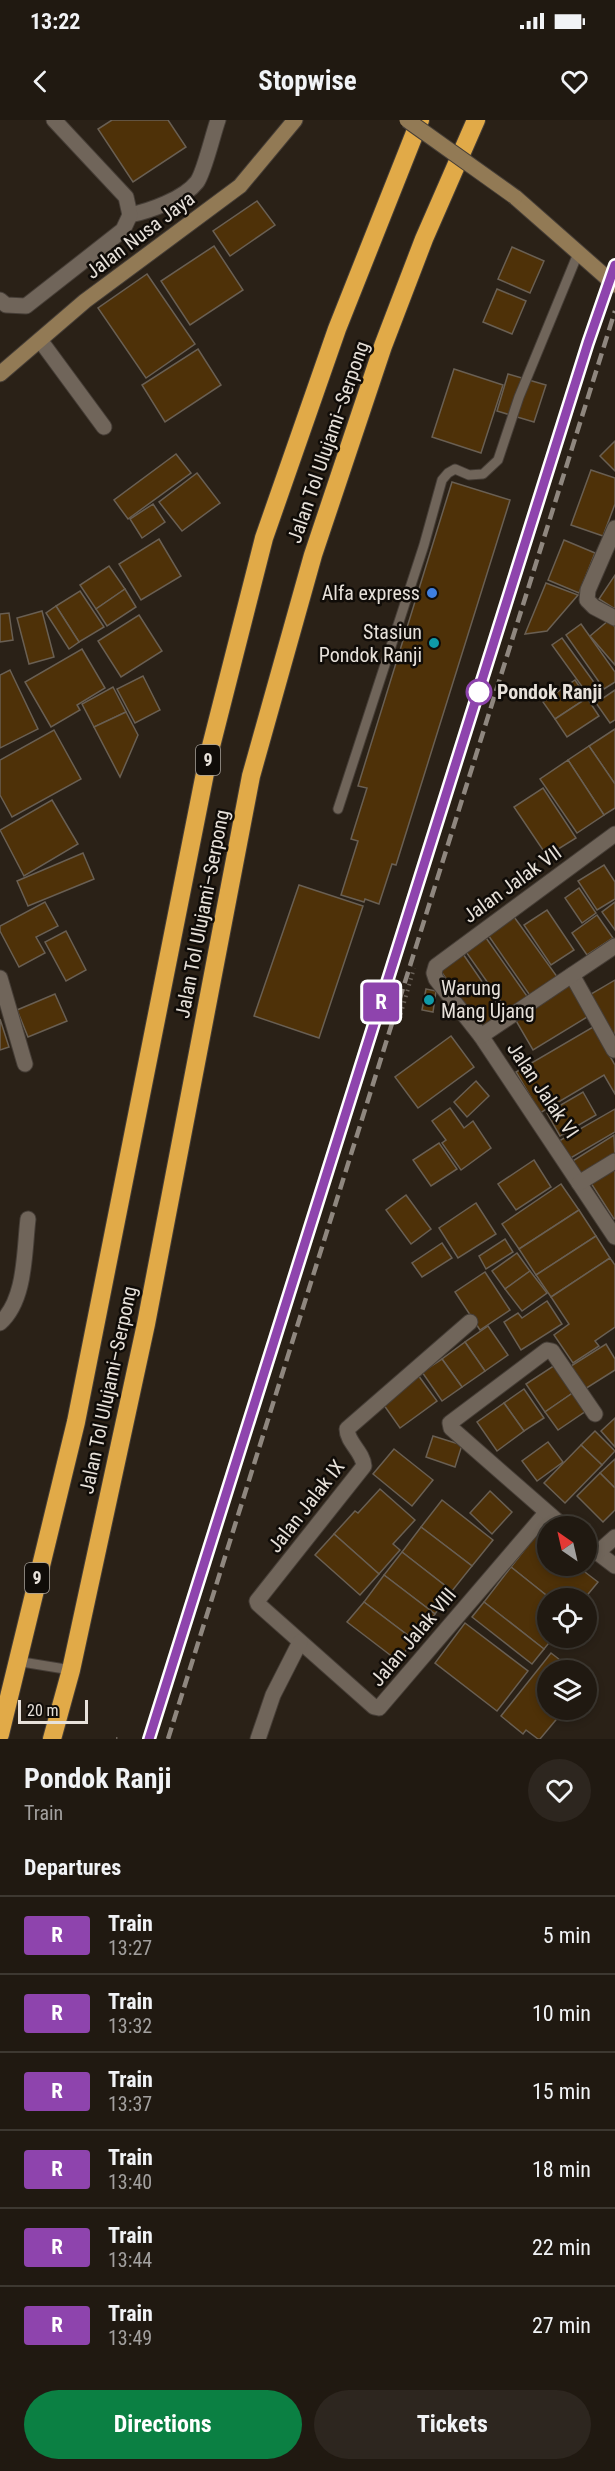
<!DOCTYPE html>
<meta charset="utf-8">
<style>
:root{--surface:#201911;--page:#2d261f;--text:#f1f3f6;--muted:#a2a09f;--line:#3d3831;--accent:#0b8043}
body{margin:0;font-family:"Roboto Condensed",sans-serif;background:var(--page);color:var(--text);height:100vh;display:flex;flex-direction:column;font-size:22px;white-space:nowrap}
*{box-sizing:border-box;margin:0}
p{font-size:20px;color:var(--muted)}
.icon{flex:none;width:33px;height:33px;fill:none;stroke:currentColor;stroke-width:2;stroke-linecap:round;stroke-linejoin:round}
.map{position:relative;height:1619px;overflow:hidden}
.side{display:flex;flex-direction:column;background:var(--surface);flex:1}
.side>*{flex:none}
.badge{padding:0 12px;border-radius:4px;font-size:21px;line-height:39px}
.needle{width:39px;rotate:326deg}
.buttons{position:absolute;left:537px;top:1396px;display:grid;gap:12px}
.buttons a{display:grid;place-items:center;width:60px;height:60px;border-radius:50%;background:var(--surface);box-shadow:0 3px 9px #0003,0 0 0 2px var(--line);font-size:30px}
.scale{position:absolute;left:18px;bottom:15px;width:70px;box-sizing:border-box;padding-left:6px;border:3px solid #e7e1da;border-top:0;font-size:16px;line-height:21px;white-space:nowrap;color:#e7e1da;-webkit-text-stroke:4px #100c08;paint-order:stroke}
.map>.badge{position:absolute;translate:-50% -50%;box-shadow:0 0 0 3px #fff}
h2{padding:0 24px;font-size:22px;line-height:54px}
.round{display:grid;place-items:center;flex:none;width:63px;height:63px;border-radius:32px;background:var(--page)}
.overview{display:flex;align-items:center;justify-content:space-between;height:102px;padding:0 24px}
h1{font-size:28px;font-weight:700;line-height:45px}
.cta{display:flex;gap:12px;margin-top:auto;padding:12px 24px}
.cta a{flex:1;height:69px;border-radius:36px;background:var(--accent);color:#fff;font-size:24px;font-weight:700;line-height:69px;text-align:center}
.cta a+a{background:var(--page);color:var(--text)}
ul{padding:0;list-style:none}
li{display:flex;align-items:center;gap:18px;height:78px;padding:0 24px;border-top:2px solid var(--line)}
li div{flex:1}
li b{display:block;font-size:22px}
li em{font-style:normal}
li .badge{min-width:66px;font-weight:700;text-align:center}
.status{display:flex;justify-content:space-between;align-items:center;height:42px;padding:0 30px;background:var(--surface);direction:ltr}
.status svg{height:16px;fill:currentColor}
header{display:flex;justify-content:space-between;align-items:center;height:78px;padding:0 24px;background:var(--surface);font-size:27px;font-weight:700}
.map>svg:first-child{display:block}
</style>
<div class="status"><b>13:22</b><svg viewBox="0 0 49 12"><path d="M0 12V9h3v3zM5 12V6h3v6zM10 12V3h3v9zM15 12V0h3v12zM26 1h20v11H26zM47 4h2v5h-2z"/></svg></div>
<header><svg class="icon" aria-label="back" viewBox="0 0 24 24"><path d="M15 5l-7 7 7 7"/></svg>Stopwise<svg class="icon" aria-label="heart" viewBox="0 0 24 24"><path d="M12 20l-8-8c-3-5 5-10 8-4 3-6 11-1 8 4z"/></svg></header>
<div class="map">
<svg width="615" height="1619" viewBox="0 0 615 1619">
<rect width="100%" height="100%" fill="#2a2117"/>
<!-- building -->
<g fill="#4e3108" stroke="#695f53" stroke-width="1.5">
<path d="M112 0H168L186 27 133 62 98 9Z"/>
<path d="M257 81 275 105 230 136 213 111Z"/>
<path d="M214 126 243 170 190 205 161 161Z"/>
<path d="M512 127 544 141 530 173 498 159Z"/>
<path d="M147 154 195 224 146 258 98 188Z"/>
<path d="M497 169 526 181 512 214 483 202Z"/>
<path d="M198 229 221 265 165 302 142 265Z"/>
<path d="M454 249 503 265 481 333 432 317Z"/>
<path d="M508 254 546 265 534 302 497 291Z"/>
<path d="M615 321V351L600 336Z"/>
<path d="M176 334 191 353 128 399 114 380Z"/>
<path d="M591 350 615 358V384L603 416 571 405Z"/>
<path d="M197 353 220 383 182 411 159 382Z"/>
<path d="M452 362 510 380 396 745 392 744 379 784 365 779 364 782 341 775 358 721 351 719 367 668 358 666Z"/>
<path d="M153 384 165 402 142 418 130 399Z"/>
<path d="M159 419 181 456 141 480 119 444Z"/>
<path d="M564 420 595 433 579 473 548 460Z"/>
<path d="M109 446 125 469 96 489 80 465Z"/>
<path d="M615 455V489L599 479Z"/>
<path d="M546 463 578 475 547 511 525 514Z"/>
<path d="M125 469 136 487 107 506 96 489Z"/>
<path d="M80 471 104 507 79 522 56 486Z"/>
<path d="M56 486 79 522 69 529 46 493Z"/>
<path d="M42 491 54 537 29 544 17 498Z"/>
<path d="M9 493 13 520 0 522V494Z"/>
<path d="M139 495 162 531 121 557 98 521Z"/>
<path d="M609 500 615 507V545L590 516Z"/>
<path d="M581 504 615 552V562L604 569 566 515Z"/>
<path d="M562 518 601 572 591 579 552 525Z"/>
<path d="M82 529 105 568 77 585 80 590 51 607 25 562Z"/>
<path d="M10 550 38 609 0 628V555Z"/>
<path d="M143 556 160 590 135 603 117 569Z"/>
<path d="M575 560 587 578 555 599 543 582Z"/>
<path d="M113 567 126 592 94 607 82 584Z"/>
<path d="M615 570V600L610 603 596 583Z"/>
<path d="M587 578 599 596 567 617 555 599Z"/>
<path d="M126 592 138 615 120 657 94 607Z"/>
<path d="M615 609V664L589 626Z"/>
<path d="M54 610 81 659 12 697 0 675V640Z"/>
<path d="M589 626 615 664V688L604 695 568 640Z"/>
<path d="M568 640 604 695 577 713 540 659Z"/>
<path d="M543 668 576 718 547 736 514 687Z"/>
<path d="M52 680 78 724 24 756 0 710Z"/>
<path d="M83 733 94 759 28 786 17 761Z"/>
<path d="M604 745 615 762V779L597 790 578 761Z"/>
<path d="M299 765 363 786 319 918 254 896Z"/>
<path d="M579 768 596 793 582 803 565 778Z"/>
<path d="M45 782 58 806 36 817 45 833 19 847 0 811V806Z"/>
<path d="M615 782V810L602 792Z"/>
<path d="M547 790 574 830 551 845 524 805Z"/>
<path d="M512 794 558 858 531 877 486 812Z"/>
<path d="M597 795 613 818 587 835 572 813Z"/>
<path d="M66 811 86 850 66 861 45 822Z"/>
<path d="M484 815 529 879 509 893 464 829Z"/>
<path d="M461 831 505 895 482 911 438 847Z"/>
<path d="M615 860V925L586 877Z"/>
<path d="M573 863 592 894 533 930 515 899Z"/>
<path d="M426 869 436 871 433 892 422 890Z"/>
<path d="M55 874 67 901 28 917 17 890Z"/>
<path d="M0 899 9 927 0 930Z"/>
<path d="M593 907 615 945V974L604 955 540 993 516 952Z"/>
<path d="M451 916 474 947 418 988 395 957Z"/>
<path d="M476 961 489 976 467 997 454 982Z"/>
<path d="M583 972 596 995 560 1016 547 993Z"/>
<path d="M450 988 464 1008 473 1001 491 1028 461 1050 442 1023 446 1020 432 1001Z"/>
<path d="M615 989V1012L569 1039 559 1021Z"/>
<path d="M614 1015 615 1039 582 1060 571 1042Z"/>
<path d="M439 1023 457 1049 431 1066 413 1040Z"/>
<path d="M534 1040 551 1067 516 1090 498 1064Z"/>
<path d="M615 1044V1098L614 1099 589 1060Z"/>
<path d="M561 1064 579 1090 519 1129 502 1104Z"/>
<path d="M406 1075 431 1109 411 1124 386 1090Z"/>
<path d="M476 1083 496 1114 458 1138 439 1108Z"/>
<path d="M579 1090 596 1116 536 1155 519 1129Z"/>
<path d="M596 1116 610 1138 551 1177 536 1155Z"/>
<path d="M505 1119 513 1132 486 1149 479 1136Z"/>
<path d="M442 1123 452 1138 422 1157 412 1143Z"/>
<path d="M517 1133 530 1151 505 1169 492 1151Z"/>
<path d="M610 1138 615 1145V1207L595 1221 599 1226 573 1243 554 1215 569 1204 551 1177Z"/>
<path d="M530 1151 547 1173 522 1191 505 1169Z"/>
<path d="M485 1152 510 1190 480 1210 455 1172Z"/>
<path d="M547 1181 562 1204 521 1230 504 1202 518 1193 522 1198Z"/>
<path d="M488 1206 508 1235 485 1251 465 1222Z"/>
<path d="M465 1222 485 1251 462 1267 442 1239Z"/>
<path d="M606 1224 615 1239V1250L585 1269 571 1246Z"/>
<path d="M442 1239 462 1267 442 1281 422 1252Z"/>
<path d="M555 1245 574 1272 545 1292 526 1264Z"/>
<path d="M418 1255 437 1281 400 1308 381 1281Z"/>
<path d="M524 1269 544 1298 524 1311 504 1283Z"/>
<path d="M574 1272 586 1291 558 1310 545 1292Z"/>
<path d="M504 1283 524 1311 497 1331 477 1302Z"/>
<path d="M615 1298V1327L601 1311Z"/>
<path d="M595 1311 615 1331 602 1345 581 1325Z"/>
<path d="M433 1316 462 1325 455 1347 426 1337Z"/>
<path d="M548 1322 563 1342 537 1361 522 1341Z"/>
<path d="M581 1325 602 1345 565 1383 544 1363Z"/>
<path d="M394 1329 433 1360 412 1386 373 1354Z"/>
<path d="M615 1339V1368L600 1353Z"/>
<path d="M600 1353 615 1368V1390L603 1402 577 1376Z"/>
<path d="M380 1369 415 1400 393 1424 400 1430 379 1454 334 1414 355 1391 358 1393Z"/>
<path d="M490 1371 512 1392 492 1414 470 1393Z"/>
<path d="M442 1380 493 1420 472 1446 421 1407Z"/>
<path d="M421 1407 472 1446 452 1471 402 1432Z"/>
<path d="M334 1414 379 1454 360 1475 315 1435Z"/>
<path d="M537 1414 548 1422V1446H577L598 1462 584 1479H551L511 1447Z"/>
<path d="M402 1432 452 1471 435 1494 384 1455Z"/>
<path d="M511 1447 551 1479H548V1518H553L544 1529 484 1482Z"/>
<path d="M384 1455 435 1494 414 1520 364 1482Z"/>
<path d="M364 1482 414 1520 398 1541 347 1502Z"/>
<path d="M484 1482 544 1529 532 1544 472 1497Z"/>
<path d="M465 1503 528 1551 497 1591 435 1543Z"/>
<path d="M551 1533 573 1550 548 1551V1590H554L560 1595 540 1619H538L526 1610 523 1614 501 1596Z"/>
</g>
<g fill="none" stroke-linecap="round" stroke-linejoin="round">
<defs>
<g id="lane">
<path d="M338 689 424 425 442 360 448 353 455 349 469 355 483 354 498 340 519 277 579 131"/>
<path d="M16 1541 71 1550"/>
</g>
<g id="street">
<path d="M130 95C149 91 184 79 197 62 204 53 213 14 218 0"/>
<path d="M0 180 6 185 26 186 123 110 130 95 126 77 54 0"/>
<path d="M40 220 104 307"/>
<path d="M615 408 588 470 587 480 594 487 615 498"/>
<path d="M615 714 436 846 434 853 436 859 481 916 615 1117"/>
<path d="M572 855 614 930"/>
<path d="M0 858 25 944"/>
<path d="M481 916 615 826"/>
<path d="M579 1063 615 1041"/>
<path d="M470 1202 347 1309C347 1322 363 1332 364 1346L257 1481 258 1484 374 1587 379 1588 546 1393"/>
<path d="M0 1203C26 1180 24 1132 28 1099"/>
<path d="M564 1407 451 1308 450 1303 547 1230 552 1231 595 1294"/>
<path d="M586 1424 615 1446"/>
<path d="M597 1433 615 1417"/>
<path d="M258 1619 273 1575 300 1522"/>
</g>
<g id="secondary">
<path d="M515 77 615 165"/>
<path d="M0 254 85 181 240 66 295 0"/>
</g>
<g id="highway">
<path d="M0 1614 76 1302 208 638 264 418 337 209 420 0"/>
<path d="M52 1619 71 1550 146 1204 251 656 313 435 383 226 424 119 476 0"/>
</g>
</defs>
<!-- lane casing -->
<use href="#lane" stroke="#463e37" stroke-width="11"/>
<!-- street casing -->
<use href="#street" stroke="#463e37" stroke-width="17"/>
<!-- secondary casing -->
<use href="#secondary" stroke="#463e37" stroke-width="17"/>
<!-- highway casing -->
<use href="#highway" stroke="#463e37" stroke-width="20"/>
<!-- path -->
<g stroke="#696158" stroke-width="4" stroke-dasharray="1.5 4.5" stroke-linecap="butt">
<path d="M399 900 414 848"/>
<path d="M116 1619H120"/>
</g>
<!-- lane -->
<use href="#lane" stroke="#70655a" stroke-width="9"/>
<!-- street -->
<use href="#street" stroke="#70655a" stroke-width="15"/>
<!-- secondary -->
<use href="#secondary" stroke="#927a55" stroke-width="15"/>
<!-- highway -->
<use href="#highway" stroke="#e1aa48" stroke-width="18"/>
<!-- rail -->
<g stroke="#8f877f" stroke-width="4.5" stroke-dasharray="12 6" stroke-linecap="butt">
<path d="M149 1619 588 223 615 145"/>
<path d="M168 1619 615 191"/>
</g>
<defs>
<path id="secondary-bridge" d="M407 0 515 77"/>
</defs>
<!-- secondary-bridge casing -->
<use href="#secondary-bridge" stroke="#463e37" stroke-width="17" stroke-linecap="butt"/>
<!-- secondary-bridge -->
<use href="#secondary-bridge" stroke="#927a55" stroke-width="15"/>
</g>
<g fill="none" stroke-linecap="round" stroke-linejoin="round">
<defs>
<path id="line" d="M149 1619 588 223 615 145"/>
</defs>
<!-- line casing -->
<use href="#line" stroke="#fff" stroke-width="14"/>
<!-- line -->
<use href="#line" stroke="#8e44ad" stroke-width="9"/>
</g>
<!-- markers -->
<circle fill="#3f7fe0" stroke="#100c08" stroke-width="2" cx="432" cy="473" r="6"/>
<g fill="#0f9aa8" stroke="#100c08" stroke-width="2">
<circle cx="434" cy="523" r="6"/>
<circle cx="429" cy="880" r="6"/>
</g>
<circle fill="#fff" stroke="#8e44ad" stroke-width="3" cx="479" cy="572" r="12"/>
<g text-anchor="middle" stroke-width="5" stroke-linejoin="round" paint-order="stroke">
<!-- shield labels -->
<g fill="#100c08" stroke="#a6a19b" stroke-width="1.5">
<rect x="196" y="625" width="24" height="30" rx="4.5"/>
<rect x="25" y="1443" width="24" height="30" rx="4.5"/>
</g>
<g font-size="18" font-weight="bold" fill="#e7e1da">
<text x="208" y="646">9</text>
<text x="37" y="1464">9</text>
</g>
<!-- street labels -->
<g font-size="20" fill="#e7e1da" stroke="#100c08">
<text transform="translate(140 115) rotate(-37)" y="7">Jalan Nusa Jaya</text>
<text transform="translate(328 322) rotate(-71)" y="7">Jalan Tol Ulujami–Serpong</text>
<text transform="translate(512 764) rotate(-36)" y="7">Jalan Jalak VII</text>
<text transform="translate(202 794) rotate(-79)" y="7">Jalan Tol Ulujami–Serpong</text>
<text transform="translate(543 970) rotate(56)" y="7">Jalan Jalak VI</text>
<text transform="translate(108 1270) rotate(-78)" y="7">Jalan Tol Ulujami–Serpong</text>
<text transform="translate(306 1386) rotate(-52)" y="7">Jalan Jalak IX</text>
<text transform="translate(413 1517) rotate(-50)" y="7">Jalan Jalak VIII</text>
</g>
<!-- poi labels -->
<g font-size="20" fill="#e7e1da" stroke="#100c08" text-anchor="end">
<text x="420" y="480">Alfa express</text>
<text x="422" y="519">Stasiun<tspan x="422" dy="23">Pondok Ranji</tspan></text>
<text x="441" y="875" text-anchor="start">Warung<tspan x="441" dy="23">Mang Ujang</tspan></text>
</g>
<!-- stop labels -->
<g font-size="20" font-weight="bold" fill="#e7e1da" stroke="#100c08" text-anchor="start">
<text x="497" y="579">Pondok Ranji</text>
</g>
</g>
</svg>
<div class="buttons">
<a><svg class="needle" viewBox="-14 -14 28 28"><path d="M0-13l5 13h-10z" fill="#e53935"/><path d="M0 13l5-13h-10z" fill="#a2a09f"/></svg></a>
<a><svg class="icon" aria-label="locate" viewBox="0 0 24 24"><circle cx="12" cy="12" r="6"/><path d="M12 2v4M12 18v4M2 12h4M18 12h4"/></svg></a>
<a><svg class="icon" aria-label="layers" viewBox="0 0 24 24"><path d="M12 4l9 5-9 5-9-5zM3 14l9 5 9-5"/></svg></a>
</div>
<div class="scale">20 m</div>
<b class="badge" style="left:381px;top:882px;background:#8e44ad;color:#fff">R</b>
</div>
<section class="side">
<div class="overview"><div><h1>Pondok Ranji</h1><p>Train</p></div><a class="round"><svg class="icon" aria-label="heart" viewBox="0 0 24 24"><path d="M12 20l-8-8c-3-5 5-10 8-4 3-6 11-1 8 4z"/></svg></a></div>
<h2>Departures</h2>
<ul>
<li><span class="badge" style="background:#8e44ad;color:#fff">R</span><div><b>Train</b><p>13:27</p></div><em>5 min</em></li>
<li><span class="badge" style="background:#8e44ad;color:#fff">R</span><div><b>Train</b><p>13:32</p></div><em>10 min</em></li>
<li><span class="badge" style="background:#8e44ad;color:#fff">R</span><div><b>Train</b><p>13:37</p></div><em>15 min</em></li>
<li><span class="badge" style="background:#8e44ad;color:#fff">R</span><div><b>Train</b><p>13:40</p></div><em>18 min</em></li>
<li><span class="badge" style="background:#8e44ad;color:#fff">R</span><div><b>Train</b><p>13:44</p></div><em>22 min</em></li>
<li><span class="badge" style="background:#8e44ad;color:#fff">R</span><div><b>Train</b><p>13:49</p></div><em>27 min</em></li>
</ul>
<div class="cta"><a>Directions</a><a>Tickets</a></div>
</section>
